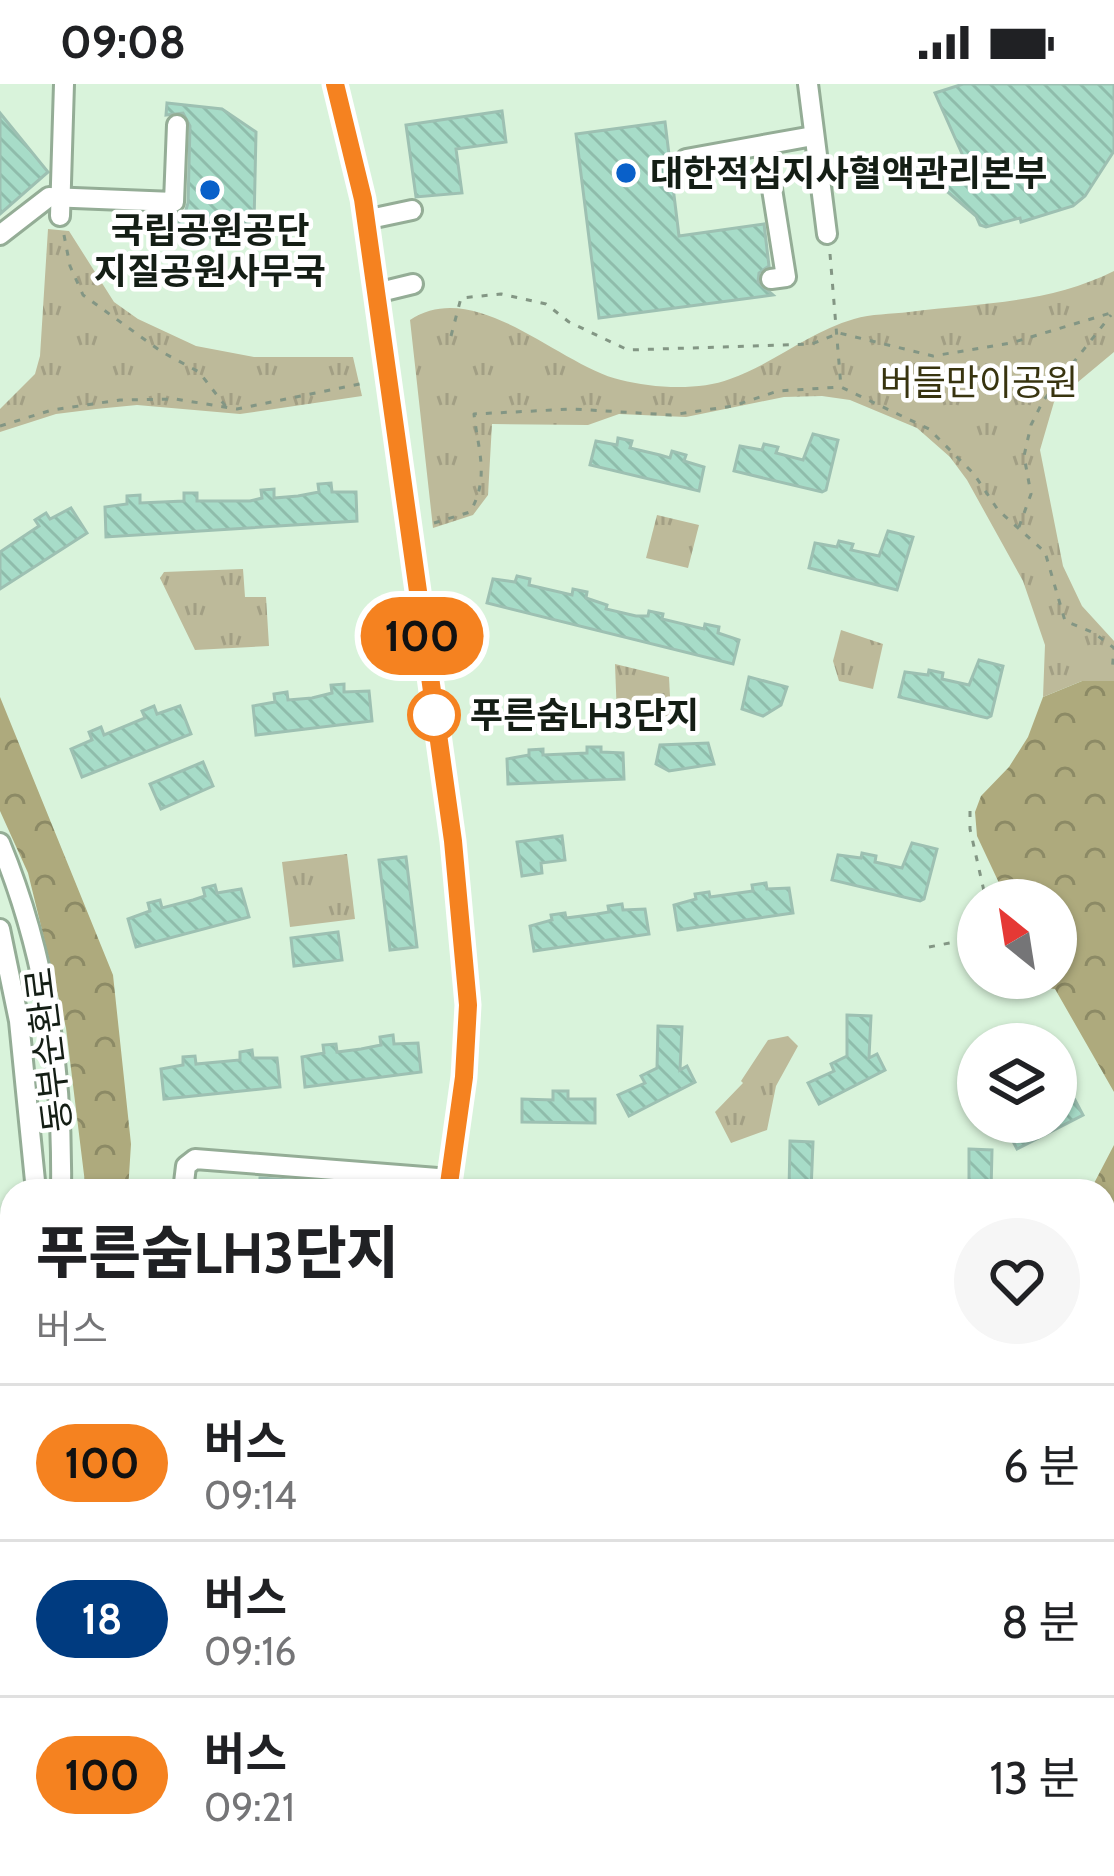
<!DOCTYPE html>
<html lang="ko">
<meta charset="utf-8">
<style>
:root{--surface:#fff;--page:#f6f6f6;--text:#202124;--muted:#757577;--line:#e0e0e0}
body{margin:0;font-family:Cabin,"Noto Sans KR",sans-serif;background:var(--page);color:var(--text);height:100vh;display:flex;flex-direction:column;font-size:45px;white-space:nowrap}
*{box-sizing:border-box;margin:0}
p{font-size:39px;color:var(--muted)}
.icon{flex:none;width:66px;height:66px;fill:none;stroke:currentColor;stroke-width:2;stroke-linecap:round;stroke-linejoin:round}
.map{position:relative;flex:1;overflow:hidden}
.drawer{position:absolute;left:0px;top:1095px;width:1116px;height:699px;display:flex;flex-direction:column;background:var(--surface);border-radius:36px 36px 0 0;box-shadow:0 3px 9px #0004}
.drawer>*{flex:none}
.badge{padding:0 24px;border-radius:39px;font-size:42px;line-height:78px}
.needle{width:78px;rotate:330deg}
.fabs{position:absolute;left:957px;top:795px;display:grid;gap:24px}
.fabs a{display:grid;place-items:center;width:120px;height:120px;border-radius:50%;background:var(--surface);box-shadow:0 3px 9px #0004;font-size:60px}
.map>.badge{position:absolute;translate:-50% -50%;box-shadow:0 0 0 6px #fff}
.round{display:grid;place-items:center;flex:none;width:126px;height:126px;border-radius:63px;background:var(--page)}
.headline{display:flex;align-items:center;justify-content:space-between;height:204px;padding:0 36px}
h1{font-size:57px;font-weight:800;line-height:90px}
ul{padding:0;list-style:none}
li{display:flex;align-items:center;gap:36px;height:156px;padding:0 36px;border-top:3px solid var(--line)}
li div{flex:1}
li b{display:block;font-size:45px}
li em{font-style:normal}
li .badge{min-width:132px;font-weight:700;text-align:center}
.status{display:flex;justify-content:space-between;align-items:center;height:84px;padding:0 60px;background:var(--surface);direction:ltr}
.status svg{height:33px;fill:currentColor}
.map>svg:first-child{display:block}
</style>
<div class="status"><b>09:08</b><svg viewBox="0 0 49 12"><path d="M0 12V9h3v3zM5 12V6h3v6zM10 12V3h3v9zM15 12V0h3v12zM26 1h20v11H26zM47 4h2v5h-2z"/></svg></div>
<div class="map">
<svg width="1114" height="1792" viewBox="0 0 1114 1792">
<defs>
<pattern id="forest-crowns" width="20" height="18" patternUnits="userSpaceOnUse" patternTransform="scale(3)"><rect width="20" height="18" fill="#aeaa7d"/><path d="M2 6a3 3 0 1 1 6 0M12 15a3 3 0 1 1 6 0" fill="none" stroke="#8c8a65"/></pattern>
<pattern id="park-tufts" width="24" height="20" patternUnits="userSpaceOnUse" patternTransform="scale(3)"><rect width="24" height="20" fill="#bdba9a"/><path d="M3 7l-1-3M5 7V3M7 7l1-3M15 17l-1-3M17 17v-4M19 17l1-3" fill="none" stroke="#a29f84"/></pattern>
<pattern id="building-back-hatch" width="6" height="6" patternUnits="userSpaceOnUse" patternTransform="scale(3)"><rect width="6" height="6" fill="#a7dcc8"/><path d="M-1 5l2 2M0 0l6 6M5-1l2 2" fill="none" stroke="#8fbcab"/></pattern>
</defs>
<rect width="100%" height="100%" fill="#d9f3db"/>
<!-- forest -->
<g fill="url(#forest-crowns)">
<path d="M1082 597H1114V1008L1055 905 1038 903 1037 894H1056V816H1007L977 752 975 728 981 712 1009 683 1028 653 1043 613Z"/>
<path d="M0 613 113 891 131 1060 128 1107H86L66 944 28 789 0 727Z"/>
<path d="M1114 1061V1199L1104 1209V1107H1090Z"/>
<path d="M1114 1305V1472L1104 1475V1319Z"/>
<path d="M824 1782H1051L1069 1792H818Z"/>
</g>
<!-- park -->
<g fill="url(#park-tufts)">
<path d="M48 145 69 147 114 218 138 235 196 262 254 273H353L362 312 240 330 137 321 96 325 56 330 0 348V325L35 290 40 272Z"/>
<path d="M1114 187V268L1054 318 1040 366 1063 482 1082 522 1114 557V597H1082L1043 613 1045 561 1023 497 967 396 950 373 917 344 850 316 822 312 784 313 686 333 619 330 588 341 492 340 488 411 473 431 433 444 410 236C476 192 558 281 621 296 652 304 699 307 730 295 773 280 809 248 854 235 871 230 891 230 909 228 980 219 1048 220 1114 187Z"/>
<path d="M657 431 699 441 688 484 646 474Z"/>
<path d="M243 485 245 513H266L269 562 195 566 160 494 164 488Z"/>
<path d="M841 546 883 560 873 605 839 597 833 577Z"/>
<path d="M615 580 669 593 671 632 617 633Z"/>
<path d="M347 770 355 835 290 843 282 778Z"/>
<path d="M788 952 798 962 776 1002 767 1046 731 1059 715 1028 743 999 741 997 768 956Z"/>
</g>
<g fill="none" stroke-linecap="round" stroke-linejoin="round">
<!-- stream -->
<path stroke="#71aca8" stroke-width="4.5" d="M277 1792 281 1782"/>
</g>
<!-- building -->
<g fill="url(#building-back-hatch)" stroke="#9dc0b2" stroke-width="3">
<path d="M963 0H1114V67L1085 112 1073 122 1021 138 1020 134 986 143 980 141 976 132 936 98 967 81 935 9Z"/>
<path d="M167 19 222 25 256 48 254 140H228L213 154 179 153V136H183L188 119 190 42 183 29 166 31Z"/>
<path d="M502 27 506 58 456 65 462 109 416 113 406 41Z"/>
<path d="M0 29 48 88 0 130Z"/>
<path d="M665 38 679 152 764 140 769 182 759 189 758 198 773 211 599 234 576 50Z"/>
<path d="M813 350 838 356 826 406 822 408 734 387 740 362 762 366 764 360 778 363 776 369 803 376Z"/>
<path d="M618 354 632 357 630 364 660 371 670 374 672 367 686 371 684 377 704 383 699 407 590 381 596 357 617 361Z"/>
<path d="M331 399 332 408H356L357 437 106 453 105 423 127 420V412L140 411V419L184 417V409H197V417H250L262 414 261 406 274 405V414L298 412 319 408 318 400Z"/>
<path d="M71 424 87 449 0 505V468L39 442 35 436 46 429 50 435Z"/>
<path d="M888 447 913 453 897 506 809 484 815 459 837 463 839 457 853 460 851 466 879 472Z"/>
<path d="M517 492 530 495 529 501 572 511 573 505 587 508 586 514 607 521 606 525 636 532H648L649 527 663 530 662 535 704 545 705 540 719 543 718 549 739 556 733 580 487 519 493 495 515 498Z"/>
<path d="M979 576 1003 582 991 632 987 634 899 613 905 588 928 591 929 586 943 589 942 595 969 601Z"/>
<path d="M749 593 787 603 781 621 763 632 742 625Z"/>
<path d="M344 600V608L369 607 372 637 256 651 253 622 275 618 274 610 287 608 288 616 312 614 332 609 331 601Z"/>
<path d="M154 622 157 630 180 622 191 650 82 693 71 665 92 656 89 648 101 643 104 651 145 634 142 627Z"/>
<path d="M708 659 714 680 669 687 656 680 660 661Z"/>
<path d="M587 663H601V668L623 669 624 695 508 700 507 675 529 671V666L543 665V671L587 669Z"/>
<path d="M203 678 213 702 161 725 150 700Z"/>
<path d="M562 752 565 776 541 779 542 789 522 792 517 758Z"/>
<path d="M912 759 937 765 924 815 920 817 832 796 838 771 861 774 862 769 876 772 875 778 902 784Z"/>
<path d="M406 773 417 863 390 866 379 776Z"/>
<path d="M766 799 767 805 789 804 793 829 678 846 674 821 696 815 695 810 709 808 710 813 753 807 752 801Z"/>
<path d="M215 801 217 809 241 805 249 833 136 863 128 835 150 827 148 819 160 816 162 824 193 816 205 812 203 804Z"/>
<path d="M622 820 623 826 645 825 649 850 534 867 530 842 552 836 551 831 565 829 566 834 597 830 609 828 608 822Z"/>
<path d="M338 848 342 876 294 882 291 854Z"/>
<path d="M847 931 871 932 869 974 877 970 885 986 819 1020 808 999 834 987 831 980 847 972Z"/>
<path d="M658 942 682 943 680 986 687 982 695 998 629 1032 618 1011 645 999 641 992 657 984Z"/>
<path d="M393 951 394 960 418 959 421 988 305 1003 302 973 324 969 323 961 336 960 337 968 361 965 381 961 380 953Z"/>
<path d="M252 966 253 974H277L280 1003 164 1015 161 985 183 981V973L195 972 196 980 240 976V968Z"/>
<path d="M1056 976 1069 977 1067 1020 1075 1016 1083 1031 1017 1065 1006 1044 1020 1038H1056Z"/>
<path d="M553 1007H568V1015H595V1039L522 1038V1015L553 1016Z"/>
<path d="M790 1057 813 1058 811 1107H789Z"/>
<path d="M969 1065 992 1066 991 1107H969Z"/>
<path d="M260 1094 329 1099 328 1107H259Z"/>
</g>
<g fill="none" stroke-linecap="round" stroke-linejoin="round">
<defs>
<g id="minor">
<path d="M335 0 363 115 453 757 468 921 464 993 448 1107"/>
<path d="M808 0 827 150"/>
<path d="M765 61 786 193 771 195"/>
<path d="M686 75 813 52"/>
<path d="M60 132 64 0"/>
<path d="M365 136 412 126"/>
<path d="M0 151 49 113 174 118 177 41"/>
<path d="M376 209 413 200"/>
<path d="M0 759C46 870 63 987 61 1107"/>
<path d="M0 845 19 937 36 1107"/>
<path d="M183 1107 186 1082 195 1075 450 1095"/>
<path d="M0 1356 12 1314"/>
<path d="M0 1443 12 1410"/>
<path d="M357 1782 363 1792"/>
<path d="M334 1792 339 1782"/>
<path d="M500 1792 504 1782"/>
<path d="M645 1792 651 1782"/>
<path d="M674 1792 679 1782"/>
</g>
<g id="highway">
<path d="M1104 1242 1114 1230"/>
<path d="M1104 1280 1114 1267"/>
<path d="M724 1792 730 1782"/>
<path d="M771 1792 777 1782"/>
</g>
</defs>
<!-- minor casing -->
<use href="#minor" stroke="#94ad96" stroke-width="24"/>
<!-- highway casing -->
<use href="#highway" stroke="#829c59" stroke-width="33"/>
<!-- path -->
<g stroke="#839684" stroke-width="3" stroke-dasharray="6 9" stroke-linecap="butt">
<path d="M64 151 70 182 83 211 162 268 199 288 227 324"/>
<path d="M830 170 841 303"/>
<path d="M451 252 461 214 501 210 546 220 569 238 628 266 812 260 839 249 933 272 1011 259 1114 228"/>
<path d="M0 342 52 326 120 316 175 315 237 325 360 300"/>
<path d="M434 439 470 428C490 394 478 366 474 330L573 325 671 331 733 322 778 307 841 303 929 345 974 390 998 426 1045 468 1065 537 1094 549 1114 564 1112 589"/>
<path d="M1019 443 1031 410 1024 372 1031 341 1043 317 1111 231"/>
<path d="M970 727V745L986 816"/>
<path d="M929 863 960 857 978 843"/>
<path d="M1104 1529 1114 1532"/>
</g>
<!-- minor -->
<use href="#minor" stroke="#fff" stroke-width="18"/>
<!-- highway -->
<use href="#highway" stroke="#bee07e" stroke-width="27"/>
</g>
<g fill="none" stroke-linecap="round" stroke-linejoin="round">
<defs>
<path id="line" d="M335 0 363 115 453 757 468 921 464 993 448 1107"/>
</defs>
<!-- line casing -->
<use href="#line" stroke="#fff" stroke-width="27"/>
<!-- line -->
<use href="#line" stroke="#f58220" stroke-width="18"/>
</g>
<!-- markers -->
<g fill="#0960c9" stroke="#fff" stroke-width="4.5">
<circle cx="626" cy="89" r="12"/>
<circle cx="210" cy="106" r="12"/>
</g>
<circle fill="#fff" stroke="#f58220" stroke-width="6" cx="434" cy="631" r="24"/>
<g text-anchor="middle" stroke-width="9" stroke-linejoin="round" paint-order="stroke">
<!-- poi labels -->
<g font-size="36" font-weight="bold" fill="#141e15" stroke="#fff" text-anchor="start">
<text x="650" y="102">대한적십지사혈액관리본부</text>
<text x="210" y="159" text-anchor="middle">국립공원공단<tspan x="210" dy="41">지질공원사무국</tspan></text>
</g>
<!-- park labels -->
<g font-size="36" fill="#38340f" stroke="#fff">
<text x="979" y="311">버들만이공원</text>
</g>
<!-- stop labels -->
<g font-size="36" font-weight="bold" fill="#141e15" stroke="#fff" text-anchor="start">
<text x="470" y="644">푸른숨LH3단지</text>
</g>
<!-- street labels -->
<g font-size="36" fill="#141e15" stroke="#fff">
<text transform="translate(48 966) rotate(-97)" y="13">동부순환로</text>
</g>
</g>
</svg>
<div class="fabs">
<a><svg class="needle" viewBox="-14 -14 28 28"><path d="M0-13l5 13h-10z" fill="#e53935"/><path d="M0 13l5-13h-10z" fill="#757577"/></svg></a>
<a><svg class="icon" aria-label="layers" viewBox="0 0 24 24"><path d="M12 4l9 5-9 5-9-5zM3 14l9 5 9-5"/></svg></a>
</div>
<b class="badge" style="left:422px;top:552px;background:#f58220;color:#111">100</b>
<section class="drawer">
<div class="headline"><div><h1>푸른숨LH3단지</h1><p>버스</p></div><a class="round"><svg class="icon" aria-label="heart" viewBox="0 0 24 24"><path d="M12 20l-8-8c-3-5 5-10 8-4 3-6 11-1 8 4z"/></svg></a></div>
<ul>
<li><span class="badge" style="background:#f58220;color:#111">100</span><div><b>버스</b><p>09:14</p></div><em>6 분</em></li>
<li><span class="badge" style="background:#003b80;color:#fff">18</span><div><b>버스</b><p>09:16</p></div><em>8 분</em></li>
<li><span class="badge" style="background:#f58220;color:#111">100</span><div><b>버스</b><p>09:21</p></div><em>13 분</em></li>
</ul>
</section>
</div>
